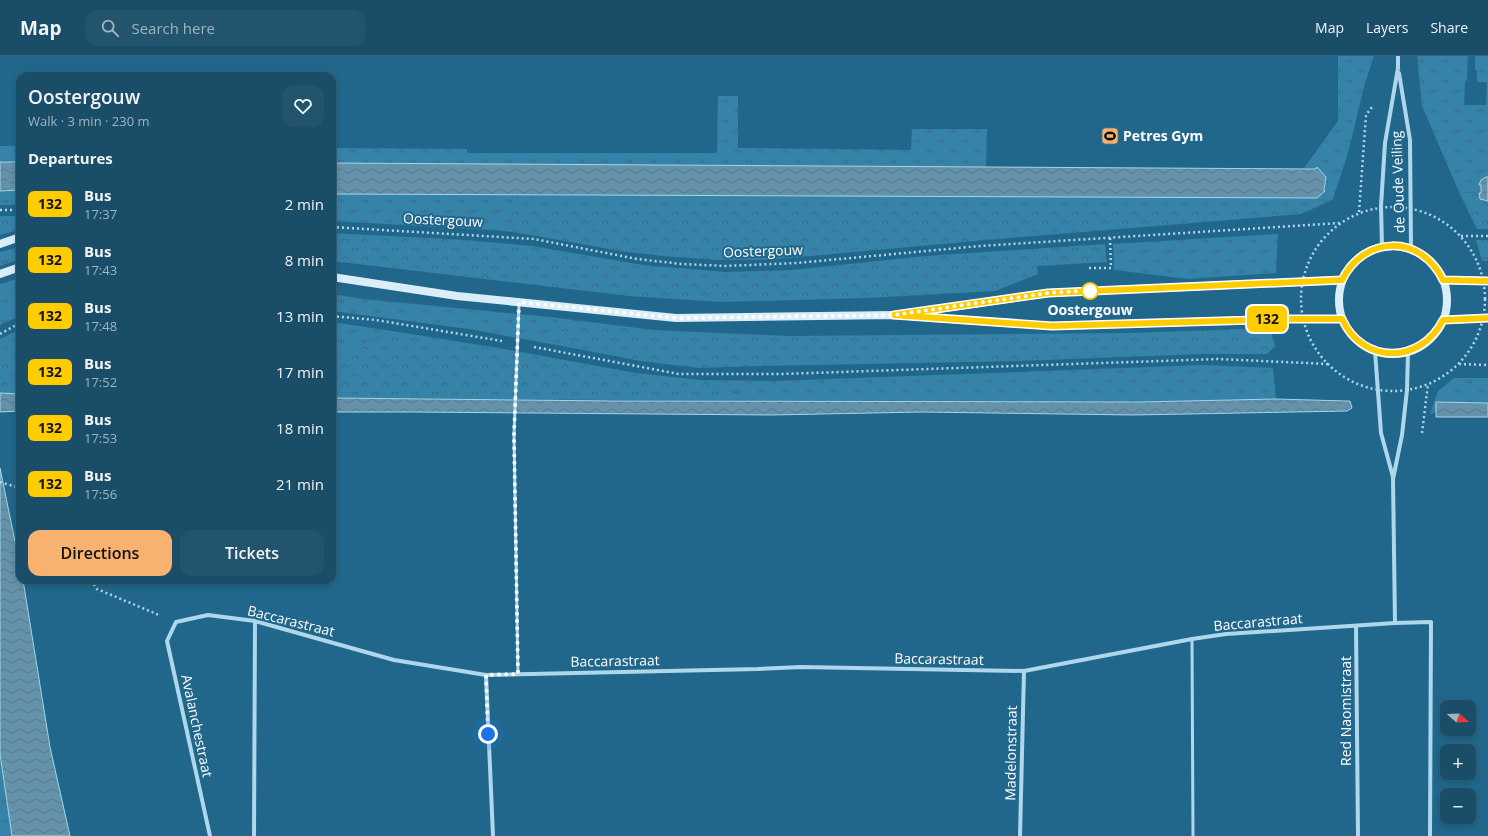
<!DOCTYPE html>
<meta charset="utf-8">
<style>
:root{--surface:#194d68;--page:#22546e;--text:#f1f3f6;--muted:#9fb4c0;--line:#37647c;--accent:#f7b270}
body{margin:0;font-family:"Open Sans",sans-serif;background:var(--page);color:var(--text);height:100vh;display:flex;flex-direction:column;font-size:15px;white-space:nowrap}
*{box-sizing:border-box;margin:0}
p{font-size:13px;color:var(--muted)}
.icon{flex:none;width:22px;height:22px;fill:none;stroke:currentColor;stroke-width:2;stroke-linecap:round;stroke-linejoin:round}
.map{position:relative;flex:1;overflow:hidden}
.details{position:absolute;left:16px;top:16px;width:320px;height:512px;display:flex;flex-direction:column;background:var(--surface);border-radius:12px;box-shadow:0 2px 6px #0003,0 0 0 1px var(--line)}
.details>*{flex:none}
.badge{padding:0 8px;border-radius:6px;font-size:14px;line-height:26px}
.needle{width:26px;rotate:109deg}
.controls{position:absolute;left:1440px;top:644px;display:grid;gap:8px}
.controls a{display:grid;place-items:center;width:36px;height:36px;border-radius:8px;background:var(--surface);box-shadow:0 2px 6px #0003,0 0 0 1px var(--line);font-size:20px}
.you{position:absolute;width:20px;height:20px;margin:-10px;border:3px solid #fff;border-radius:50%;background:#1a73e8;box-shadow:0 0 0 6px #1a73e833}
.map>.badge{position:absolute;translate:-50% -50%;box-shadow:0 0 0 2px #fff}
h2{padding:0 12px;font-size:15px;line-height:36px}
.round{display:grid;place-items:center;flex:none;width:42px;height:42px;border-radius:12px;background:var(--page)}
.summary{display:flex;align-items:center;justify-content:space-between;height:68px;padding:0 12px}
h1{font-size:19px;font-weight:600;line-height:30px}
.primary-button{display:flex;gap:8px;margin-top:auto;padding:8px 12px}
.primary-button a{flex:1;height:46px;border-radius:12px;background:var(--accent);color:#111;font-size:16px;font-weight:600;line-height:46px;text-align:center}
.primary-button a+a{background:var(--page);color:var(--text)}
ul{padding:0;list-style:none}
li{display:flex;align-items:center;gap:12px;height:56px;padding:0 12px}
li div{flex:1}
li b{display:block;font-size:15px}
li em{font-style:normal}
li .badge{min-width:44px;font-weight:700;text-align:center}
header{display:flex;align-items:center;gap:24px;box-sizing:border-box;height:56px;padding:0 20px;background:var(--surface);border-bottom:1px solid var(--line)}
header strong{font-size:19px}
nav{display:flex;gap:22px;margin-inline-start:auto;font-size:14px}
.search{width:280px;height:36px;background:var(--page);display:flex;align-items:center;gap:10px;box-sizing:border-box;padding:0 14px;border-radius:12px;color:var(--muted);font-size:15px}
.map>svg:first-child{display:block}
</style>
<header>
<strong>Map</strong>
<div class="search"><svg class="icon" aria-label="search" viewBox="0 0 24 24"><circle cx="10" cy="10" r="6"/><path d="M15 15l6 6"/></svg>Search here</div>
<nav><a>Map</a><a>Layers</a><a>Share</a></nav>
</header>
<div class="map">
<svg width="1488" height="780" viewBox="0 0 1488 780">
<defs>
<pattern id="grass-tufts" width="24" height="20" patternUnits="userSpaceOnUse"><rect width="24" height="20" fill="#3583a8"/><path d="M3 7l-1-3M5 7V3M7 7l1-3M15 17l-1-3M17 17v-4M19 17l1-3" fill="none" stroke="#3f6a7f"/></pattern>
<pattern id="forest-crowns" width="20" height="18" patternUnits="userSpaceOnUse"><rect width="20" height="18" fill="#3583a8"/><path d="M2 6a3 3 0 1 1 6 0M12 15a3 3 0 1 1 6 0" fill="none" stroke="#3f6a7f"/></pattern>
<pattern id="water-waves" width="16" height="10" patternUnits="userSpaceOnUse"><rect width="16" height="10" fill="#6392aa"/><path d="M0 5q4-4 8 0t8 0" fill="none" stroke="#5b7a89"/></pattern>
</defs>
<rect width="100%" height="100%" fill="#21678b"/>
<!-- grass -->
<g fill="url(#grass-tufts)">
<path d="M1338 0H1374L1365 27 1348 97 1333 143 1321 149 1317 142 1325 135V127L1316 113 1304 112 1338 65Z"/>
<path d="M1417 0H1468L1467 25H1465L1464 49H1486L1487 26H1477V14H1475V0H1488V121L1481 124 1479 128 1481 129V137L1459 136 1422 50Z"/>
<path d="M718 40H738V92L911 94 912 73H987L986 111 332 107V92L467 93V97H717Z"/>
<rect x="0" y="90" width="20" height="16"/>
<path d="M20 134V149H0V135Z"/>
<path d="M332 138 512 139V176L492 174 332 165Z"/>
<path d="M1278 178 1276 217 1188 223 1114 214 1113 188Z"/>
<path d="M20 191V203L0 210V196Z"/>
<path d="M20 222V260L0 269V228Z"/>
<path d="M332 238 363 243 550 261 578 293 469 273 332 255Z"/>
<path d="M332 266 392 275 332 301Z"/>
<path d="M1204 309 1273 312 1276 343 1140 346 760 345 701 324 774 325Z"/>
<path d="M1454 322H1488V347L1436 346V357L1430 358 1438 335Z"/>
<path d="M0 698V701L12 780H0Z"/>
</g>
<!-- forest -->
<g fill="url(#forest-crowns)">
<path d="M1459 136 1479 137 1481 143 1488 145V173H1477Z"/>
<path d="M512 139 1299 141 1317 142 1321 149 1301 158 986 184 767 204H717L663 200 620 195 537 180 512 176Z"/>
<path d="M0 160H20V174L0 179Z"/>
<path d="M332 177 465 184 532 190 643 209 726 216 792 214 926 200 1105 188 1107 206 1037 210 1038 218 995 235 867 242 722 246 629 240 332 205Z"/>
<path d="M1476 184H1488V205H1482Z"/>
<path d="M550 261 654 274 789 280 1128 277 1270 272 1275 290 1267 298H1203L1019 305 759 310 699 312 640 305 578 293Z"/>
<path d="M20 273V338L0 337V283Z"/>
<path d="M392 275 493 291 636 317 701 324 760 345 332 342V301Z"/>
</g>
<!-- water -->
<g fill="url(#water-waves)" stroke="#a2d5ec">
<path d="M0 106H20V134L0 135Z"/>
<path d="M332 107 1316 113 1317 111 1326 121 1324 134 1325 135 1317 142 332 138Z"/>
<path d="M1486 121H1488V145L1480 143 1479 137H1481V129H1479L1481 124Z"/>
<path d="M0 337 20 338V355L0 356Z"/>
<path d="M332 342 614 345 1140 346 1276 343 1347 345H1350L1352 352 1347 355 1133 359 922 356 771 359 412 356H332Z"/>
<path d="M1436 346 1488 347V361H1436Z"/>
<path d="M0 412 20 510V524H23L24 530 50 691 70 780H12L0 698Z"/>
</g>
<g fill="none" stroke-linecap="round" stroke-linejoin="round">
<!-- path -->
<g stroke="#afd7eb" stroke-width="2.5" stroke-dasharray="2 3" stroke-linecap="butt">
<circle cx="1393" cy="243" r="92"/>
<path d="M0 154H20"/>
<path d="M1359 156 1366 59 1372 51"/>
<path d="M332 171 534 183 637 203 682 208 725 210 797 207 980 190 1340 167"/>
<path d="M1461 180H1488"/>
<path d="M1089 212H1111L1110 182"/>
<path d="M332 260 376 264 502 285"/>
<path d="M0 278 20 267"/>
<path d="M534 291 679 318H782L1218 303 1328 308"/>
<path d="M1459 308 1488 309"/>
<path d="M1422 377 1428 328"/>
<path d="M0 426 20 432"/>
<path d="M91 524 97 533 159 559"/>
</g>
<!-- service -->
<g stroke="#afd7eb" stroke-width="3">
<path d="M1192 583 1193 780"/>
<path d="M518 618 514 379 519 248"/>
</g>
<!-- minor -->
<g stroke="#afd7eb" stroke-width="4">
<path d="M1399 17 1410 84 1411 192"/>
<path d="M1382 191 1381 150 1385 87 1398 12V0"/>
<path d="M1375 295 1381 377 1393 421"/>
<path d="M1395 567 1393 423 1402 379 1407 334 1408 296"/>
<path d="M1356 570 1358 780"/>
<path d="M486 619 493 780"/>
<path d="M210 780 167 585 176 566 208 559 255 565 394 604 486 619 758 613 801 611 1024 615 1192 583 1226 578 1395 567 1431 566 1430 780"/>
<path d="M254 780 255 565"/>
<path d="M1020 780 1024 615"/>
</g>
<!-- secondary -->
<g stroke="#daeef9" stroke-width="8">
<path d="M0 188 20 181"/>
<circle cx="1393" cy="244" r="54"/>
<path d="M0 218 20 211"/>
<path d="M332 221 457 240 676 262 894 259 1052 270 1285 263H1342"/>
<path d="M1443 224 1488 225"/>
<path d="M910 257 1048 237 1342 224"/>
<path d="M1443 264 1488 262"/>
</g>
</g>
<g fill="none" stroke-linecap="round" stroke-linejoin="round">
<defs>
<path id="line" d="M1488 225 1443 224C1421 178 1364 179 1342 224L1048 237 894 259 1052 270 1285 263H1342C1363 309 1421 308 1443 264L1488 262"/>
</defs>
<!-- line casing -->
<use href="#line" stroke="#fff" stroke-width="9"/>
<!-- line -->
<use href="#line" stroke="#fc0" stroke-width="6"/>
<!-- walk -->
<path stroke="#fff" stroke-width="4" stroke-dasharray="0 7.2" d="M488 678 486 619 518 618 514 379 519 246 676 262 894 259 1048 237 1096 234 1090 235"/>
</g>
<!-- icons -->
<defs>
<symbol id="stadium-square" viewBox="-11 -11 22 22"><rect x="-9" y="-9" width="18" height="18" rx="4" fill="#f7b270" stroke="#21678b"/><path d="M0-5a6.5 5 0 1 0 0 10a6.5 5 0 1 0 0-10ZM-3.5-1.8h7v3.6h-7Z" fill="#111"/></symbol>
</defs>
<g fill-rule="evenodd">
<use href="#stadium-square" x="1100" y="70" width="20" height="20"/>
</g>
<!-- markers -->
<circle fill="#fff" stroke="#fc0" stroke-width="2" cx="1090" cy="235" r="8"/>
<g text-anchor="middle" stroke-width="4" stroke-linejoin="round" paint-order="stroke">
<!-- poi labels -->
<g font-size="14" font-weight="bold" fill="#fff" stroke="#21678b" text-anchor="start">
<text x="1123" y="85">Petres Gym</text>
</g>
<!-- street labels -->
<g font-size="14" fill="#fff" stroke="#21678b">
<text transform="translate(1398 126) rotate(-92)" y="5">de Oude Veiling</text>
<text transform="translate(443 164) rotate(3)" y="5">Oostergouw</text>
<text transform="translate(763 195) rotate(-2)" y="5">Oostergouw</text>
<text transform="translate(291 565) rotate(14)" y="5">Baccarastraat</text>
<text transform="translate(1258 566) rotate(-5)" y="5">Baccarastraat</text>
<text transform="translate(939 603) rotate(1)" y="5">Baccarastraat</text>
<text transform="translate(615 605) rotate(-1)" y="5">Baccarastraat</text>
<text transform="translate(1346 655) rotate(-90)" y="5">Red Naomistraat</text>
<text transform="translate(197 670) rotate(78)" y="5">Avalanchestraat</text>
<text transform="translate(1011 697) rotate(-89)" y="5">Madelonstraat</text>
</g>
<!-- stop labels -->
<g font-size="14" font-weight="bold" fill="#fff" stroke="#21678b">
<text x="1090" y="259">Oostergouw</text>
</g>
</g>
</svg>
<div class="controls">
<a><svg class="needle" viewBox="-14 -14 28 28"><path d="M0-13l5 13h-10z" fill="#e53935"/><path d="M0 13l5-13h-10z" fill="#9fb4c0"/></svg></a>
<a>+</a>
<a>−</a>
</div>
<div class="you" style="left:488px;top:678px"></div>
<b class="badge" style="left:1267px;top:263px;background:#fc0;color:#111">132</b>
<section class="details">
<div class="summary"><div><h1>Oostergouw</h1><p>Walk · 3 min · 230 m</p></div><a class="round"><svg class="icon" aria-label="heart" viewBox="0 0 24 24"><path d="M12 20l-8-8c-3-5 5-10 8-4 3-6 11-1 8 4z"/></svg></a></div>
<h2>Departures</h2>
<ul>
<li><span class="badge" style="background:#fc0;color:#111">132</span><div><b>Bus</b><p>17:37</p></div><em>2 min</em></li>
<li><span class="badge" style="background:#fc0;color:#111">132</span><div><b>Bus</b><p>17:43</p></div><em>8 min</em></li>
<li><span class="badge" style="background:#fc0;color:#111">132</span><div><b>Bus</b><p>17:48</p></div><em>13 min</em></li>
<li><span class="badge" style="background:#fc0;color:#111">132</span><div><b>Bus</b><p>17:52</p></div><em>17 min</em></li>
<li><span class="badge" style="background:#fc0;color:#111">132</span><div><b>Bus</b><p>17:53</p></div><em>18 min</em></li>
<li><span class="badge" style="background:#fc0;color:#111">132</span><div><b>Bus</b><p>17:56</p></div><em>21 min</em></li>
</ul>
<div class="primary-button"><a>Directions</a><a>Tickets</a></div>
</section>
</div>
